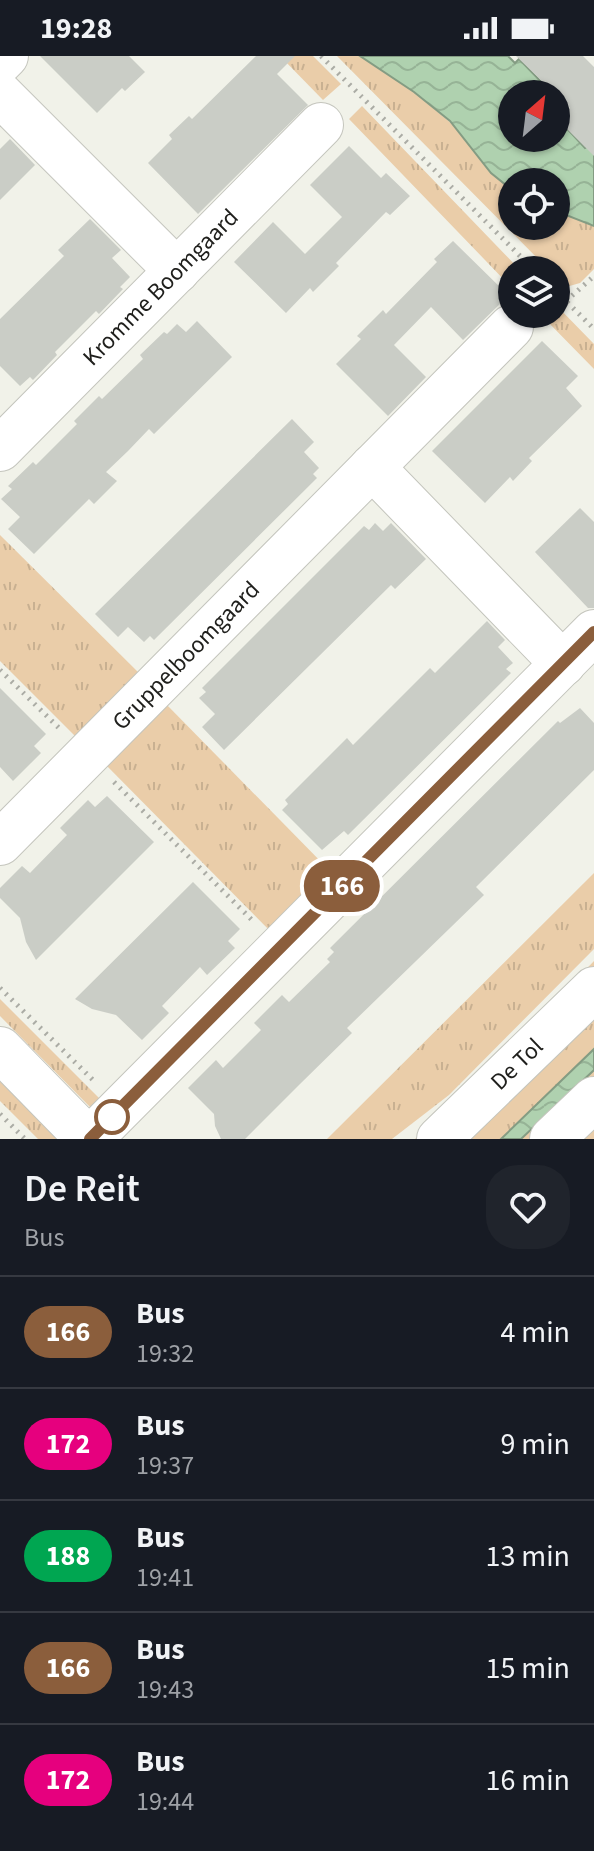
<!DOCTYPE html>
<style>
:root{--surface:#171b24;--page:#20242c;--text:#f1f3f6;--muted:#9ea1a6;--line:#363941}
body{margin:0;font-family:"Source Sans 3",sans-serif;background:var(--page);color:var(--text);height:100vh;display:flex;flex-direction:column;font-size:30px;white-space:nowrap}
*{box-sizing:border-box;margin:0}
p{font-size:26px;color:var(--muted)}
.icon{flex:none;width:44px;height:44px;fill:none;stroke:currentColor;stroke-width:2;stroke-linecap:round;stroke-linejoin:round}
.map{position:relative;height:1083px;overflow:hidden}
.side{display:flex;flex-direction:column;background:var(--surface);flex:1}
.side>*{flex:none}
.badge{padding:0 16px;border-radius:26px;font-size:28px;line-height:52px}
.needle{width:52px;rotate:28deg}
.fabs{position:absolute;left:498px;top:24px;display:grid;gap:16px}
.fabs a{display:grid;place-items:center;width:72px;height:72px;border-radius:50%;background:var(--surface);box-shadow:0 2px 6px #0004;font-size:40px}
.map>.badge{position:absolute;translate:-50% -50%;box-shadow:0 0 0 4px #fff}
.round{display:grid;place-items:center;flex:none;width:84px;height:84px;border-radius:32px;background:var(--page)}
.head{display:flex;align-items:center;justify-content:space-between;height:136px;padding:0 24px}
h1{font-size:38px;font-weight:600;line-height:60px}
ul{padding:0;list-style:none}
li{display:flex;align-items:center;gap:24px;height:112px;padding:0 24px;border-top:2px solid var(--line)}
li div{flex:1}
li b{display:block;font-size:30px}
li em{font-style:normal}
li .badge{min-width:88px;font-weight:700;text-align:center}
.status{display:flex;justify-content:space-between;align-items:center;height:56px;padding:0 40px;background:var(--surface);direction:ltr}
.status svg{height:22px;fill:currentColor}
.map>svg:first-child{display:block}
</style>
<div class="status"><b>19:28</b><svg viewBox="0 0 49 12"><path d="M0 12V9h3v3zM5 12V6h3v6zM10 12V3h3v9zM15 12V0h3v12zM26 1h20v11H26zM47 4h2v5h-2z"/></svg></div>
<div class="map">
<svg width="594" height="1083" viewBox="0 0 594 1083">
<defs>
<pattern id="grass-tufts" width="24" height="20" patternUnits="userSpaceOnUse" patternTransform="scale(2)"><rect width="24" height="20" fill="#eacda9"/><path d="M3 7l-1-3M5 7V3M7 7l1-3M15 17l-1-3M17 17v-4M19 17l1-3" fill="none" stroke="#c8b091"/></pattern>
<pattern id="water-waves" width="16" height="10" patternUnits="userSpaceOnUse" patternTransform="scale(2)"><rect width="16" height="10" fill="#afd1af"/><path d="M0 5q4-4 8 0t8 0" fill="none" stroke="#96b396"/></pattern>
</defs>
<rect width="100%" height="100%" fill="#f1f2e9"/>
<!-- grass -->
<g fill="url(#grass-tufts)">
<path d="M280 0H313L341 28 323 44Z"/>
<path d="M337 0H360L414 36 452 68 491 117 512 134V170H556V155L594 170V213L580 227 566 231 556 221V214H549Z"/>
<path d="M362 50 520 214H512V232L349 63Z"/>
<path d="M556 249 594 288V313L543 261 545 258H556Z"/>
<path d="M0 479 143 621 79 684 0 605Z"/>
<path d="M166 648 332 817 274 879 104 707Z"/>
<path d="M594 817V893L449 1039 392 1083H327Z"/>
<path d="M594 905V1083H415L533 968Z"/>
<path d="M0 943 106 1049 94 1055 0 960Z"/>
<path d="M0 1020 63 1083H38L0 1045Z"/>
</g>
<!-- water -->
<g fill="url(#water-waves)" stroke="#849c83" stroke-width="2">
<path d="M360 0H508L515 7 519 3 553 38H512V82H556V41L568 54 559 64 585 92 594 87V170L556 155V126H512V134L491 117 450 65 414 36Z"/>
<path d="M594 993V1014L521 1083H501Z"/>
</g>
<!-- building -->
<g fill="#cacdc6">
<path d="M40 0H129L145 16 125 35 122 32 97 57Z"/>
<path d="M256 0H295L277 18 308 49 198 158 148 107 172 83 169 79 189 60 192 63Z"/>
<path d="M516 0H583L594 11V100L558 64 570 52Z"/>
<path d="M10 83 35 109 0 144V93Z"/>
<path d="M349 90 381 122 386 117 410 140 390 159 386 156 336 207 339 210 313 236 310 232 286 257 234 206 273 166 305 198 342 161 310 129Z"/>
<path d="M90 163 121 194 112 202 130 221 120 231 123 233 99 258 96 255 55 296 57 299 33 324 30 321 20 330 0 310V263L64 200 58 194Z"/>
<path d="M453 185 505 236 499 241 503 245 463 284 431 251 394 289 426 321 388 360 336 308 361 283 357 280 383 254 386 258 437 206 434 203Z"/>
<path d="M197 265 232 301 154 378 149 373 128 395 106 416 117 425 94 448 89 443 34 498 8 473 20 461 1 443 12 433 8 430 33 406 36 409 77 368 74 365 99 340 102 343 143 303 140 299 164 276 167 278 177 268 186 276Z"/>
<path d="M542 285 578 320 566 332 582 350 529 402 532 405 513 425 510 421 485 447 432 395Z"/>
<path d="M292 363 314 386 304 396 319 412 313 418 317 422 154 584 150 580 144 586 128 571 118 581 95 558Z"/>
<path d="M580 452 594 466V552H588L535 496Z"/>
<path d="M375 467 383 475 391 467 426 503 395 533 391 529 224 694 202 671 215 658 199 642 206 636 202 632 364 470 369 474Z"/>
<path d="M487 565 505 584 498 591 513 607 506 613 511 617 348 779 344 775 322 794 282 754 288 748 285 744 347 682 353 689 430 612 435 617Z"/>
<path d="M0 632 46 678 34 690 41 697 13 725 0 711Z"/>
<path d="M580 652 594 667V714L476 831 484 839 347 972 352 977 300 1028 245 1083H221L215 1070 214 1058 188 1032 216 1004 223 1012 261 974 254 967 282 939 289 946 330 906 327 903 334 896 330 892 558 665 560 667Z"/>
<path d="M107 740 154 786 36 904 26 886 20 862 0 842V832L22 810 30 817 67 779 60 772 88 744 95 751Z"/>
<path d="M193 826 240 873 228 885 235 892 207 919 200 911 162 950 169 957 142 984 116 959 92 953 75 943Z"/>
</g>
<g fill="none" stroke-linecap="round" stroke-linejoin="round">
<defs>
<g id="minor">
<path d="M0 6 6 0"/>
<path d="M0 38 177 215"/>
<path id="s1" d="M0 393 321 69"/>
<path d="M372 411 563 608"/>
<path id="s2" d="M0 787 511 271"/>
<path d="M0 993 88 1083"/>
<path d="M90 1083 594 576"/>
<path id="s3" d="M439 1083 594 933"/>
<path d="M552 1083 594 1043"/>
</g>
</defs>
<!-- minor casing -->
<use href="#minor" stroke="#c4c5bd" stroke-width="46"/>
<!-- path -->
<g stroke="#abaca5" stroke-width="5" stroke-dasharray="2 6" stroke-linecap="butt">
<path d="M321 0 534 214"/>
<path d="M556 235 594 273"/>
<path d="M566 245 594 220"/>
<path d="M0 614 61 674"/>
<path d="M114 726 254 866"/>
<path d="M0 932 96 1027"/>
<path d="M0 1058 25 1083"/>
</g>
<!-- minor -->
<use href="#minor" stroke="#fff" stroke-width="44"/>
</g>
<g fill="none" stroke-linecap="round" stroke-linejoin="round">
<defs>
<path id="line" d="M90 1083 594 576"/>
</defs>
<!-- line casing -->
<use href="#line" stroke="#fff" stroke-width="18"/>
<!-- line -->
<use href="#line" stroke="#8b5e3c" stroke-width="12"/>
</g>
<!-- markers -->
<circle fill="#fff" stroke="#8b5e3c" stroke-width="4" cx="112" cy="1061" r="16"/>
<g text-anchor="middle" stroke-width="7" stroke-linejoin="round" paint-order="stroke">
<!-- street labels -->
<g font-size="24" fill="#20201d" stroke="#f1f2e9">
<text dy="8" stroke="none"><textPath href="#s1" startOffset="228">Kromme Boomgaard</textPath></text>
<text dy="8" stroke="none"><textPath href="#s2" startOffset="264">Gruppelboomgaard</textPath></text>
<text dy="8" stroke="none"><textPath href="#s3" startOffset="108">De Tol</textPath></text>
</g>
</g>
</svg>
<div class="fabs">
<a><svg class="needle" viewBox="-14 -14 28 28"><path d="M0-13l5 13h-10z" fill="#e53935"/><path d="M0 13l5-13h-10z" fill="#9ea1a6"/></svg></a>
<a><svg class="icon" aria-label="locate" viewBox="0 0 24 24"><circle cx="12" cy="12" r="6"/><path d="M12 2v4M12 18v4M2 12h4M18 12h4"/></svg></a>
<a><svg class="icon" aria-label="layers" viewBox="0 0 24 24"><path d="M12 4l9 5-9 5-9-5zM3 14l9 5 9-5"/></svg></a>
</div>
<b class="badge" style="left:342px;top:830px;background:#8b5e3c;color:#fff">166</b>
</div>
<section class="side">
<div class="head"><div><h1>De Reit</h1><p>Bus</p></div><a class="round"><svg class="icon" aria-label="heart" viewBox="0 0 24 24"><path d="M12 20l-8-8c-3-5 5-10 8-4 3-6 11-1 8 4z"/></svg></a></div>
<ul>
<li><span class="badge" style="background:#8b5e3c;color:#fff">166</span><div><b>Bus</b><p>19:32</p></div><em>4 min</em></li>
<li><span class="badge" style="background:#e6007e;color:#fff">172</span><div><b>Bus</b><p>19:37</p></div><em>9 min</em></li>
<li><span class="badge" style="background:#00a651;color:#fff">188</span><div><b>Bus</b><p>19:41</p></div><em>13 min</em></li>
<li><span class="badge" style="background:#8b5e3c;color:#fff">166</span><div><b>Bus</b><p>19:43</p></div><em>15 min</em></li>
<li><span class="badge" style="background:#e6007e;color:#fff">172</span><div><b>Bus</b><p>19:44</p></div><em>16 min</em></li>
</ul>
</section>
